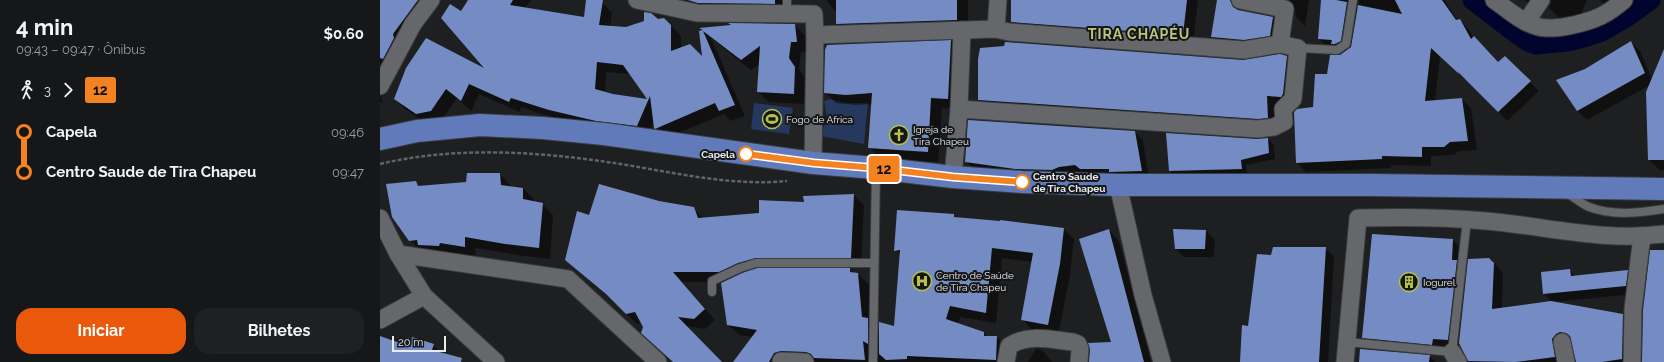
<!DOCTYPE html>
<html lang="pt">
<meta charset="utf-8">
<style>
:root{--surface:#161719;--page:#1f2022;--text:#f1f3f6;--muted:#9e9fa2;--accent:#ea580c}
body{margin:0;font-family:Raleway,sans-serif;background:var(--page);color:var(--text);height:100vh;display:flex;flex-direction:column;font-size:15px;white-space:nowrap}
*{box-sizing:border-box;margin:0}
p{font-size:13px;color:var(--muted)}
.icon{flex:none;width:22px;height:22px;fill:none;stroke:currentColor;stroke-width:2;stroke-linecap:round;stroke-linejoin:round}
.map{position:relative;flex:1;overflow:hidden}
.side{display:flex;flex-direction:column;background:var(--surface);width:380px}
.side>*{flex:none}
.badge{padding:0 8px;border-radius:3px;font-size:14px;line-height:26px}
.scale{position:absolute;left:12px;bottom:10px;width:54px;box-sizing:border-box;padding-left:4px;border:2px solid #eaebed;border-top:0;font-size:11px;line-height:14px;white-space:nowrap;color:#eaebed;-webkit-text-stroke:3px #141618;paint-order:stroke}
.map>.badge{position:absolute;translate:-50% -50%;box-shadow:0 0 0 2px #fff}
.legs{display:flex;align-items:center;gap:6px;height:44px;padding:0 16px;font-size:13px}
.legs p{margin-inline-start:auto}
.summary{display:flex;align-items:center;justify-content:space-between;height:68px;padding:0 16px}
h1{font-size:22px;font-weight:700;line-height:30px}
.cta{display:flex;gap:8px;margin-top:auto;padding:8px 16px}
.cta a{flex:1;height:46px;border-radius:16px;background:var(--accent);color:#fff;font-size:16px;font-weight:700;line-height:46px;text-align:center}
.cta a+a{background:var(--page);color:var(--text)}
ul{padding:0 16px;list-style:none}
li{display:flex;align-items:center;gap:14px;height:40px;font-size:15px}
li i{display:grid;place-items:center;width:6px;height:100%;margin:0 5px;background:currentColor}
li i::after{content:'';width:10px;height:10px;margin:-5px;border:3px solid;border-radius:50%;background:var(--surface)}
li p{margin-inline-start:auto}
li:first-child i{background:linear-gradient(#0000 50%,currentColor 0)}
li:last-child i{background:linear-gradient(currentColor 50%,#0000 0)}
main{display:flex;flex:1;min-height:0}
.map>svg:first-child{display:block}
</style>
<main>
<section class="side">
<div class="summary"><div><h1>4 min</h1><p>09:43 – 09:47 · Ônibus</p></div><b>$0.60</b></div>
<div class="legs"><svg class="icon" aria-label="walk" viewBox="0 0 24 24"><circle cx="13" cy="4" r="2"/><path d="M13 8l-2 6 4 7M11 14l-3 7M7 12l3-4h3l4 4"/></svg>3<svg class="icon" aria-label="forward" viewBox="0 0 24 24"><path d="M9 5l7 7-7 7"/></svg><b class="badge" style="background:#f58220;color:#111">12</b></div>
<ul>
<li><i style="color:#f58220"></i><b>Capela</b><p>09:46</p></li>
<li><i style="color:#f58220"></i><b>Centro Saude de Tira Chapeu</b><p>09:47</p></li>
</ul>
<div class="cta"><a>Iniciar</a><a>Bilhetes</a></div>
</section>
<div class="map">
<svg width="1284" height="362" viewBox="0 0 1284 362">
<rect width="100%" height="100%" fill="#1e1f21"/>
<!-- green -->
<g fill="#27385e">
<path d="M450 99 465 103H488L484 144 441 136 447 117 444 101Z"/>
<path d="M374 103 413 108 409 134 371 129Z"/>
</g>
<!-- shadow -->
<g fill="#0007" fill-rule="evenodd">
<path d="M0 0H34L47 12 0 80Z"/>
<path d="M89 0H151L145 8 205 18 207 0 222 2 232 13 230 27 246 28 284 19 301 36V48L324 59 320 32 415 25 425 36 427 52H421L419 69 425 78 424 104 389 102 378 92 380 64 371 70 331 38 365 116 350 121 344 114 286 138 275 128 274 121 268 136 180 120 141 107 140 112 99 94 91 111 77 98 61 121 47 124 25 109 15 99 108 71 81 12ZM226 72 251 74 269 100 225 93Z"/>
<path d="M316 0H405V13L327 12Z"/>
<path d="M447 0H588V31L468 35 457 24V13L448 3Z"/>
<path d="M632 0H818L813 45 642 32 631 22Z"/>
<path d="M836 0H929L925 26 916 17 915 9 873 0 860 9 861 11 892 18 903 28 900 46 843 48 832 37 838 0Z"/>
<path d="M942 0H970L978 8 979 0H1064L1078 21 1080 20 1089 30 1094 38 1118 63 1125 57 1159 91 1127 121 1087 79V81L1060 56 1055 101 1082 99 1091 108 1097 150 1079 151 1074 155 1051 156V166L1010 165 1011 168 926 172 917 163 933 108 947 75 960 56 964 53H961L957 48H948L939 39Z"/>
<path d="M1144 0H1207L1197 24 1180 19 1169 8 1172 1 1167 2 1160 11Z"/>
<path d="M1220 0H1245L1230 10Z"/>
<path d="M571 41 581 52 578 109 562 108 558 162 500 158 489 147 492 104 477 105 456 103 445 92 448 46Z"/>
<path d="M1251 42 1260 51 1272 79 1284 60V170H1280L1269 160 1270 85 1207 120 1198 111 1178 80 1206 69Z"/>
<path d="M907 57 918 68 898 128 610 111 599 100 863 61Z"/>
<path d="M0 91 2 93 1 98 3 103 0 102Z"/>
<path d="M755 132 763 140 769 179 595 170 586 162Z"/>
<path d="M888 139 894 145 895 159 866 165 867 175 796 177 790 171 877 140Z"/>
<path d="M120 174 131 187 143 188 154 199V202L162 204 173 215 170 259 137 255 95 248 96 257 41 251 30 240 35 182 39 187 87 183Z"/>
<path d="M474 195 484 205 481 268H468L474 274H478L489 285 492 323 500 332 515 327 521 256 515 250 574 215 578 218 684 229 694 239 690 275 678 335 652 330 642 319 653 262 622 258 616 323 580 317 578 324 603 333 607 337H617L627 348V362H354L373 337 359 335 348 324 342 282H302L335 320 325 329 307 326 341 362H293L262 323 257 324 237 304 197 270 210 217 278 202 313 208 324 219 380 214 425 203Z"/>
<path d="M729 230 739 241 771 362H710L732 343Z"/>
<path d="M826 231 835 240 834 257H804L795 248Z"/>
<path d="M992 236 1073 240 1082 249 1081 265 1085 270 1076 349 992 347 984 338Z"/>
<path d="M945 248 954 257 948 362H861L892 256Z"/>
<path d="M1114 263 1123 273 1122 309 1172 302 1164 294 1162 273 1189 270 1195 276 1247 271 1255 279 1254 294 1174 302 1242 315 1252 324 1251 362H1196L1193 341H1190L1183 362H1090L1089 360Z"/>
<path d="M0 337 31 348 53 345 62 353 76 362H0Z"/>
<path d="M656 349 662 350 672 362H648Z"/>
<path d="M1050 356 1055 362H980Z"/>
</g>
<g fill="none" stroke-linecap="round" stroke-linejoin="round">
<!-- canal -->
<g stroke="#01042f" stroke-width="19">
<path d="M1092 0 1132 31"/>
<path d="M1136 34 1148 42 1156 45 1187 42 1204 38 1222 32 1249 16 1271 0"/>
</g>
</g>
<!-- building -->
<g fill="#748cc3" fill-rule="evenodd">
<path d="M0 0H38L13 34 14 38 3 59 0 58Z"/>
<path d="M88 0H133L130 5 204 17 206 0H223L219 25 246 27 264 21V12L271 13 278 19 284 18 291 25V51L310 44 322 56 319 31 323 30 319 28 351 25 348 23 415 24 417 42H411L409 58 415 67 414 94 377 92 380 46 361 60 323 31 355 105 339 111 335 103 275 129 274 128 270 96 257 126 216 121 169 110 131 98 129 102 89 84 81 101 66 89 51 111 36 114 14 99 26 68 46 38 104 68 61 18 70 4 81 11ZM217 62 243 65 267 99 233 94 215 89Z"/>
<path d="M308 0H395V4L318 3Z"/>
<path d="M456 0H577V20L456 24Z"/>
<path d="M631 0H807L803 35 631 22Z"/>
<path d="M837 0H850L853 7 858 10 893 17 890 36 864 40 831 37Z"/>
<path d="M941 0H956L967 2 961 41 955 44H951L952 40 938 39Z"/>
<path d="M1015 0H1062L1076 20 1080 19 1091 39 1094 36 1118 62 1125 56 1151 81 1118 112 1078 72 1079 74 1051 48 1045 101 1082 98 1088 141 1070 142 1064 147H1042V157L1002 156V159L916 163 914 112 917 109 933 107 935 74H947L950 55H960L971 47 978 5 1022 14Z"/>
<path d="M571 40 568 99 551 98 548 152 488 148 492 93 466 95 444 93 445 50 447 45Z"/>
<path d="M1251 41 1265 73 1197 111 1176 80 1205 69Z"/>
<path d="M625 42 863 60 900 54 907 56 903 94 901 97 887 96 888 118 878 119 598 100V59L600 48 624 46Z"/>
<path d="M1284 49V160H1268L1266 92Z"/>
<path d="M588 120 755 131 762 171 729 172V169H700L695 165 679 167 672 170 635 169 585 162Z"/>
<path d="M786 133 877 139 888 138 889 153 861 160 862 169 789 171Z"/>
<path d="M87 173H120L121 185 143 188V199L163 203 159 248 125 244 85 237V247L60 243 59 246 38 245 37 240 29 241 12 217 6 184 36 181 38 186 86 182Z"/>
<path d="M219 184 279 201 314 207 318 218 379 213V200L424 202 423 196 474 194 471 258H376L358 263 339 272H293L325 309 314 319 298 317 342 362H293L261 333 263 327 255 312 246 314 226 294 185 260 197 211 209 215Z"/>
<path d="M517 210 574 214V217L620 221V220L684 228 680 264 668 325 641 320 653 253 612 248 606 313 570 306 566 319 604 332V336H617L616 360 527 356V359L506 360 499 354V322L514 326 520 250 514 251Z"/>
<path d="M729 229 764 362H709L710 349 708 343 731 342 699 239Z"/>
<path d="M793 229 826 230 825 249H795Z"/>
<path d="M992 234 1073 239 1072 260H1077L1068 340 1053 339 1052 345 982 338Z"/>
<path d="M893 247H946L939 362H860L862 325 868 326 877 254 891 255Z"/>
<path d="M1270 250H1284V362H1262L1263 310Z"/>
<path d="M1109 258 1114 263 1112 309 1171 301 1243 314 1242 359 1222 362H1196L1190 336 1186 333 1180 332 1176 334 1172 339 1175 357 1135 362 1088 361 1079 343 1088 259Z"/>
<path d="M377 268H470V272L478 273 482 317 488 318V344L483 341 485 360 434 358 431 354 426 352 401 351 394 353 389 362H353L377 330 347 325 341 283 362 273Z"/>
<path d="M1190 269 1191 276 1248 270 1246 286 1163 294 1161 272Z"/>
<path d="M0 336 31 347 32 337 54 344 52 350 82 358 81 362H0Z"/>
<path d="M980 349 1050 355 1049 362H979Z"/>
</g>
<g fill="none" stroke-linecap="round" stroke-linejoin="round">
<defs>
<g id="service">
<path d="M407 0V14"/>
<path d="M918 48 957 50 966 44 973 0"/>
<path d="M1188 194C1195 198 1202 204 1209 207 1233 216 1260 213 1284 209"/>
<path d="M332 292V281L360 268 376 263H494"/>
<path d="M967 342 1072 352 1087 220"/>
<path d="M493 362 496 168"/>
</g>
<g id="minor">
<path d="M257 0 317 13 434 14 435 35 433 163"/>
<path d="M860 0 905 9 900 44"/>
<path d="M1114 0C1127 9 1141 22 1156 26 1172 32 1206 23 1221 16 1229 12 1237 6 1244 0"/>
<path d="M1146 22 1161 0"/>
<path d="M616 29 618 0"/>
<path d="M435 35 616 29 629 32 864 50 900 44 918 48 913 99 903 109 904 122 894 127 878 129 579 109"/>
<path d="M0 86 33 24 51 0"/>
<path d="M573 177 579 109 582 30"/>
<path d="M738 185 763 295 782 362"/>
<path d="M0 218 18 254 44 296 116 362"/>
<path d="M18 254 188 279 278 362"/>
<path d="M0 320 44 296"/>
<path d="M1182 342 1186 362"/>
<path d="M1072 352 1078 362"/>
<path d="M401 361 425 362"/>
<path d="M626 362 629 346C648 333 672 340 693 342L698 344 700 349 699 362"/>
<path d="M965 362 978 218C1019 217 1064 217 1106 221 1165 226 1224 242 1284 234"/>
<path d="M1252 362 1253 309 1262 236"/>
</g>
<path id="primary" d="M0 139 37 131 100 125 163 128 224 134 433 163 496 168 573 177 642 182 738 185H992L1284 189"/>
</defs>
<!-- service casing -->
<use href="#service" stroke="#3a3b3d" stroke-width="10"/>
<!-- minor casing -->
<use href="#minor" stroke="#3a3b3d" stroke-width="19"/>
<!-- primary casing -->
<use href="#primary" stroke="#3a3b3d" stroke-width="24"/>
<!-- path -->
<path stroke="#626365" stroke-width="2.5" stroke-dasharray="4 2" stroke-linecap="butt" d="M0 164C71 147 148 151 220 161 281 169 344 187 407 181"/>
<!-- service -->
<use href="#service" stroke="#66676a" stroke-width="8"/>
<!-- minor -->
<use href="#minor" stroke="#66676a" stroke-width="17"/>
<!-- primary -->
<use href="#primary" stroke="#617ab9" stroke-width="22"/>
</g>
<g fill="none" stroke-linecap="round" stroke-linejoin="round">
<defs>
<path id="line-1" d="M366 154 434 163 496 168 573 177 642 182"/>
</defs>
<!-- line-1 casing -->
<use href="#line-1" stroke="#fff" stroke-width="9"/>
<!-- line-1 -->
<use href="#line-1" stroke="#f58220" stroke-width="6"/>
</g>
<!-- icons -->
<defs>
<symbol id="stadium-ring" viewBox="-11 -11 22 22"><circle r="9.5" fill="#141618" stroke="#b4c24a" stroke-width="1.5"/><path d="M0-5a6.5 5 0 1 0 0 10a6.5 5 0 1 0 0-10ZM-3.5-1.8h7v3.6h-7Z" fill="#b4c24a"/></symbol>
<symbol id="church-ring" viewBox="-11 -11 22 22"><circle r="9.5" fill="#141618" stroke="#b4c24a" stroke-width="1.5"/><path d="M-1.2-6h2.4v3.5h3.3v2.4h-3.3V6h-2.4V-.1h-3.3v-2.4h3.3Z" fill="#b4c24a"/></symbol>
<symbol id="hospital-ring" viewBox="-11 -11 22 22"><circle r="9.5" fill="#141618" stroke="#b4c24a" stroke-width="1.5"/><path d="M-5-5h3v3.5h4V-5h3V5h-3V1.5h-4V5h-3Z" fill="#b4c24a"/></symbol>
<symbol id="building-ring" viewBox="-11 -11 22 22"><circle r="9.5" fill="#141618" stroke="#b4c24a" stroke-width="1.5"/><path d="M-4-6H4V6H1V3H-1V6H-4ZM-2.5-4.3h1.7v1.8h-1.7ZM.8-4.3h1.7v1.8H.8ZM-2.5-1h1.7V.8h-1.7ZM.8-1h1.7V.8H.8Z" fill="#b4c24a"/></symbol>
</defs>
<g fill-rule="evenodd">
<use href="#stadium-ring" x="381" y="108" width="22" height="22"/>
<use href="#church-ring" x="508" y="124" width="22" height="22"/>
<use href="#hospital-ring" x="531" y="270" width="22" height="22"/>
<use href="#building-ring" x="1018" y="271" width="22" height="22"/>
</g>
<!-- markers -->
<g fill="#fff" stroke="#f58220" stroke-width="2">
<circle cx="366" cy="154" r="7"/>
<circle cx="642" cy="182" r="7"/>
</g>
<g text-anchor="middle" stroke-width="4" stroke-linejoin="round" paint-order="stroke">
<!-- poi labels -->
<g font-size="10" fill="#eaebed" stroke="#141618" text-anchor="start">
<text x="406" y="123">Fogo de Africa</text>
<text x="533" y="133">Igreja de<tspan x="533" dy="12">Tira Chapeu</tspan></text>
<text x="556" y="279">Centro de Saúde<tspan x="556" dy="12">de Tira Chapeu</tspan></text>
<text x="1043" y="286">Iogurel</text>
</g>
<!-- stop labels -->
<g font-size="10" font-weight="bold" fill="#eaebed" stroke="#141618" text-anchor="end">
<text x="355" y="158">Capela</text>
<text x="653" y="180" text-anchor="start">Centro Saude<tspan x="653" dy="12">de Tira Chapeu</tspan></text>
</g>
<!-- district labels -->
<g font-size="14" font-weight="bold" letter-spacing="1" fill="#bcc77b" stroke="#141618">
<text x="759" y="39">TIRA CHAPÉU</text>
</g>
</g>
</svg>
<div class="scale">20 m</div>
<b class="badge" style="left:504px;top:169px;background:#f58220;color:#111">12</b>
</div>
</main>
